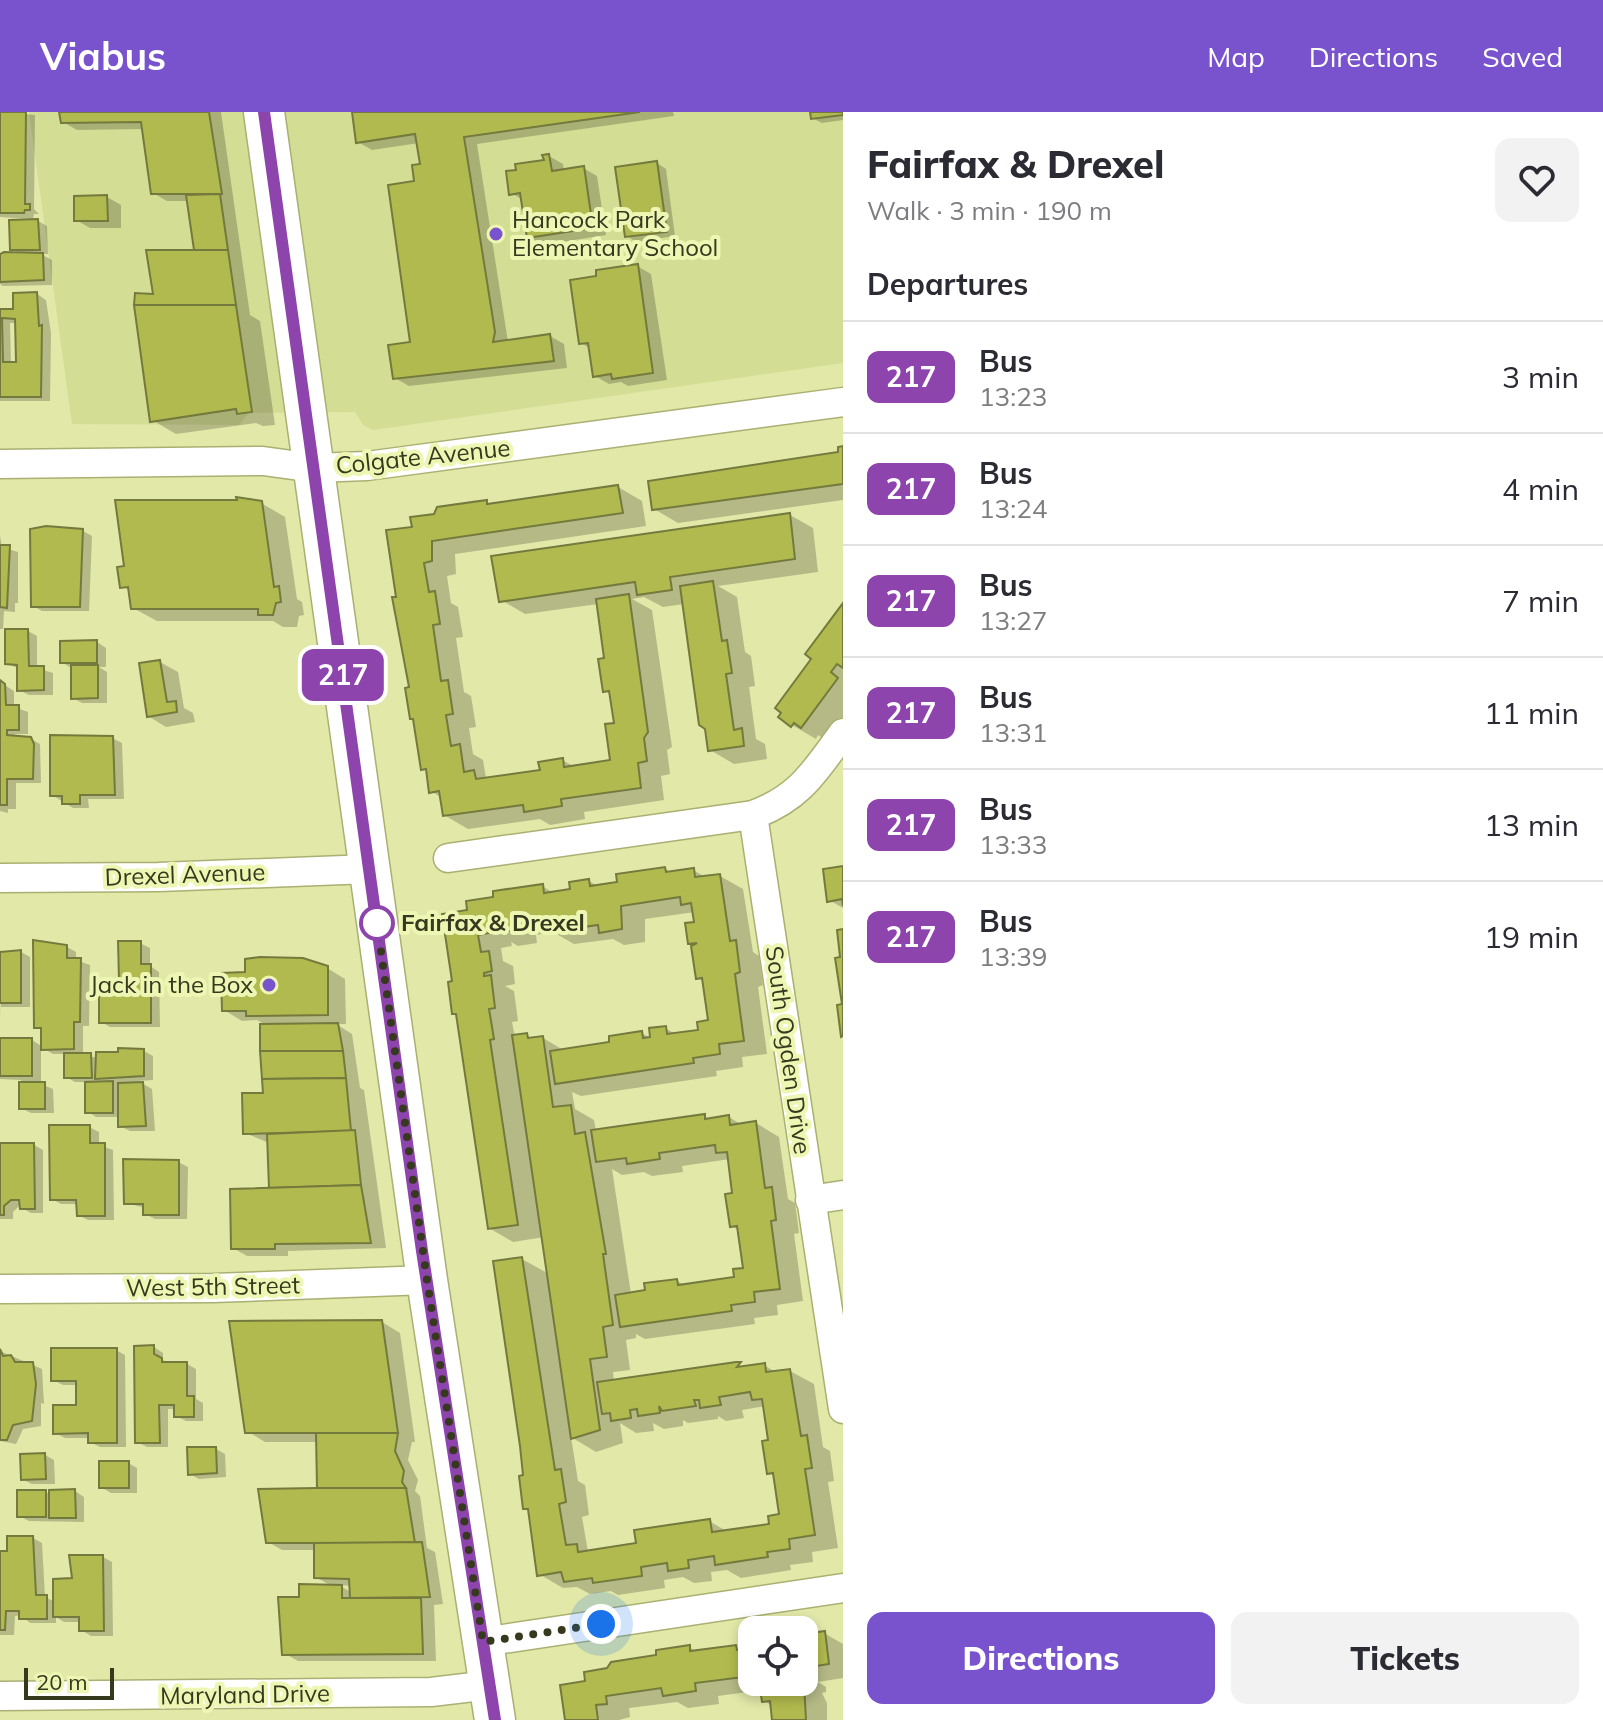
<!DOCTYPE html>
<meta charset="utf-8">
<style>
:root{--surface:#fff;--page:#f2f2f3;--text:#2b2b33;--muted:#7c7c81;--line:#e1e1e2;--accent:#7853cd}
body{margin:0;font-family:Mulish,sans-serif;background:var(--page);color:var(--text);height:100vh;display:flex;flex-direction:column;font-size:30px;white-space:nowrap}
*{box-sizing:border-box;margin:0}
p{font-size:26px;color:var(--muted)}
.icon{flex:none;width:44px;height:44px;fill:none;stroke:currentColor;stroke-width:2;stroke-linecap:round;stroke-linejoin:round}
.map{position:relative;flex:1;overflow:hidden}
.drawer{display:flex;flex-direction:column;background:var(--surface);width:760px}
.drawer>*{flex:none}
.badge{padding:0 16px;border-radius:12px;font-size:28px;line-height:52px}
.tools{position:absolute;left:738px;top:1504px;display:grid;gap:16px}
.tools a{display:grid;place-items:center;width:80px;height:80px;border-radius:16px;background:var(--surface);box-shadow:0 4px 12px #0003;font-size:40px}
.scale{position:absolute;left:24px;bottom:20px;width:90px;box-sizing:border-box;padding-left:8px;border:4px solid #37391f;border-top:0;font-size:22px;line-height:28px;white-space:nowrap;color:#37391f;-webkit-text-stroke:6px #eef6b4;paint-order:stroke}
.you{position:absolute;width:40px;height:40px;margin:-20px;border:6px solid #fff;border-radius:50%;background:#1a73e8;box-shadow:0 0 0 12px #1a73e833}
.map>.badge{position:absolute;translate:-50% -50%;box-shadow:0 0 0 4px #fff}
h2{padding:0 24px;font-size:30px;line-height:72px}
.round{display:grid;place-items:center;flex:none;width:84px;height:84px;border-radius:16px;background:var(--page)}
.overview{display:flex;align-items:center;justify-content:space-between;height:136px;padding:0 24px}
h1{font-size:38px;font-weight:800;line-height:60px}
.primary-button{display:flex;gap:16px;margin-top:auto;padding:16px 24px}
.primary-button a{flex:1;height:92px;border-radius:16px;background:var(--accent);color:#fff;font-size:32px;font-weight:800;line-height:92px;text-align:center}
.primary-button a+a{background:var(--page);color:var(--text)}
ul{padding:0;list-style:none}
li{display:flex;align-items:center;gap:24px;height:112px;padding:0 24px;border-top:2px solid var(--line)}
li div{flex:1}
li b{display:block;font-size:30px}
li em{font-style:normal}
li .badge{min-width:88px;font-weight:700;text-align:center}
header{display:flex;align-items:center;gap:48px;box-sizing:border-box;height:112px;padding:0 40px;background:var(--accent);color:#fff}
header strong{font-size:38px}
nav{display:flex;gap:44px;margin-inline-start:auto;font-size:28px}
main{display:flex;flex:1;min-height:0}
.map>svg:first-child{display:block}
</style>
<header>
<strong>Viabus</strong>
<nav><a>Map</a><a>Directions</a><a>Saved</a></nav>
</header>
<main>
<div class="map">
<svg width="843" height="1608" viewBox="0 0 843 1608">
<rect width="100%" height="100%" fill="#e1e8a8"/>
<!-- built -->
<path fill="#d4dd94" d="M29 0H843V251L373 318 363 313 355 300 249 301 239 313 72 312Z"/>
<!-- shadow -->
<g fill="#0003" fill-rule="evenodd">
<path d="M0 0 35 3 34 97 39 102H34L33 107 0 105Z"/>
<path d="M61 0H221L250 203 260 209 275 313 263 314 256 311 176 322 152 308 156 184 196 139 189 89H167L153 81 144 17 77 18 63 10Z"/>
<path d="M354 0H673L674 4 477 32 508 230 550 224 564 232 567 256 409 274 395 266 412 231 416 71 422 54 419 31 372 38 358 30Z"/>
<path d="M812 0H843V8L822 11 812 6Z"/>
<path d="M549 44 563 52 564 59 583 56 597 64 606 123 543 133 529 125 523 88 511 81Z"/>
<path d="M657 51 666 57 675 124 636 130 627 124Z"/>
<path d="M107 85 121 93V116H90L76 108Z"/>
<path d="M38 109 47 114 48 142H41L52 148V173L3 174 0 172V144L22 142 12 137Z"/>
<path d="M637 154 651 162 667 268 628 274 621 270 609 272 595 264 591 237 581 231Z"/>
<path d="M37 182 46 188 51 221 50 289H0V199H15ZM10 211H17L18 251 11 252Z"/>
<path d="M843 336V388L678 411 654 397 841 341Z"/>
<path d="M618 375 642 389 646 414 455 442 456 462 447 464 451 491 458 495 463 525 456 526 464 580 471 584 476 615 469 616 473 642 483 648 486 666 542 660 562 648 575 655 612 649 616 612 612 583 605 579 606 548 598 492 525 502 501 488 790 403 813 416 818 460 718 474 737 485 745 540 751 544 755 574 749 575 756 627 765 632 767 647 734 652 710 638 684 492 663 495 644 485 632 487 652 498 672 635 667 638 670 662 661 664 664 688 584 700 585 707 550 713 540 707 468 717 444 703 442 686 431 679 428 660 423 657 398 487 414 417 436 403 486 390 492 394Z"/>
<path d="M233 388 261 391 285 405 297 487 302 490 304 503 299 504 297 515H283L273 509H157L133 496 131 479 122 474 127 455 118 390Z"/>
<path d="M83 419 92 424 89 499H42L33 494Z"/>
<path d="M0 424 2 435 18 440V491H15V500L4 499 3 517H0Z"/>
<path d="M843 494V605L826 628 818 623 816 627 792 613 814 547Z"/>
<path d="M28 519 37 524V556L53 561V583H29L19 578V557L7 551Z"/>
<path d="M97 530 106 536V555H99L107 560V591H82L73 586 71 556 62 550Z"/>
<path d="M160 550 178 560 184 596 193 601 195 610 166 615 148 604Z"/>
<path d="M0 570 14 579V595L28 600V622H15V625L31 627 40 632 41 671H16V697H8V701L0 699Z"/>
<path d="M112 626 122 631 124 687H88L89 696H73L52 683Z"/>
<path d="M843 756V796L829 788Z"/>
<path d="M665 757 672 761 693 758 707 766 720 764 743 777 753 840 759 844 763 873 758 875 767 942 742 945 743 955 716 959 717 964 581 984 572 980 575 997 594 1008 596 1019 704 1004 711 1008 729 1005 742 1013 756 1011 779 1025 788 1087 795 1091 799 1121 794 1122 803 1189 777 1193 778 1203 754 1206 755 1212 645 1227 636 1222V1226L626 1228 630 1258 613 1260 614 1270 736 1252 743 1256 764 1253 777 1261 790 1259 814 1272 823 1335 830 1339 834 1369 828 1370 838 1436 812 1440 813 1450 790 1453 791 1458 741 1466 727 1458 711 1460 712 1469 694 1471 683 1465 664 1468 665 1476 618 1483 611 1479 590 1482 577 1475 563 1476 539 1462 530 1398 525 1396 522 1147 549 1162 544 1125 513 1130 489 1116 458 904 454 901V871L469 800 542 774 554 781 572 779 589 769 599 775 619 772ZM695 800 697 811 690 831 697 835 698 866 704 870 710 910 700 919 677 923 665 916 653 928 642 921 612 932 565 939 543 926 515 925 512 910 518 909 514 879 505 874 515 872 513 854 503 849 501 836 512 834 511 830 518 834 537 831 536 823 553 820 574 832 613 827 624 833 645 830V807ZM730 1047 735 1082 732 1114 740 1119 745 1158 737 1167 686 1174 677 1169 631 1182 612 1057 622 1063 644 1060 652 1064 683 1060 682 1054ZM765 1294 770 1330 769 1361 775 1365 781 1404 772 1414 728 1420 709 1409 638 1432 588 1440 582 1405 589 1403 585 1373 578 1369 571 1325 596 1340 623 1331 620 1311 636 1321 654 1319 653 1311 664 1317 683 1314V1308L688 1311 718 1307V1304L726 1309 744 1306 742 1298Z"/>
<path d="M140 831 150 836V854L159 860 160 915H110L101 910Z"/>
<path d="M67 835 76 840V848L90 853 89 914H83V943L97 946 144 939 153 944V968L138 969 152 977 155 1019H130L120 1014V1005H96L87 999V970H75L66 965V942H53L41 935V972L53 977 54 1001H31L21 996V968L0 967V928H32L43 935V918L36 914Z"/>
<path d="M0 838 3 841 21 840 30 845V895H1V909Z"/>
<path d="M327 856 345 867 346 912H336L352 922 360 976 364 978 386 1136 288 1139V1144H247L233 1136 271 1078 269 1031 245 1021 265 983 268 914 257 908 242 909 224 898Z"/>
<path d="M89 1015 99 1020V1033L113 1038 114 1108H88L78 1103V1092H61L52 1087Z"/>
<path d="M0 1033H34L43 1038V1101H31L22 1096V1091L13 1100V1107H0Z"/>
<path d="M178 1050 188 1055 187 1107H155L145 1102V1096L126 1091Z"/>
<path d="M382 1210 400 1221 415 1330H412L408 1348 418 1368 415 1379 420 1384 427 1436 435 1440 443 1492 434 1493 436 1549H298L284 1541 301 1487 333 1475 316 1465V1438H282L268 1430 319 1378 318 1330H265L247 1319ZM339 1473 352 1474V1481Z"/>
<path d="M154 1235 163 1241V1248L169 1252H187L196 1257V1287L203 1291V1309H186L176 1304V1297H168V1335H147L137 1330Z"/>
<path d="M116 1238 125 1243 126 1335H100L90 1330V1326H65L55 1321 78 1295V1273H63L53 1268Z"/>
<path d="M0 1239 42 1257 44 1292 41 1291V1314L23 1317 16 1332 0 1329Z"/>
<path d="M216 1337 225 1342 226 1365 199 1367 190 1362Z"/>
<path d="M45 1343 54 1348 55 1372H32L22 1367Z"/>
<path d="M128 1351 137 1356V1381H111L101 1375Z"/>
<path d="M75 1379 84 1385V1410L29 1409 19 1404 45 1380 51 1383Z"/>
<path d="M33 1426 42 1431 45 1485 55 1490 103 1445 112 1450 113 1524H91L81 1518V1510H64L56 1505V1511H30L21 1503 15 1504 14 1523H0V1441H9Z"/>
<path d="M824 1521 843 1532V1566L818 1570 826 1575V1580L822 1581 827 1591V1608H775L773 1594 764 1589 762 1578 718 1584 719 1592 688 1596 677 1590 629 1596 630 1605 619 1608H567L587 1571 689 1535 697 1540 735 1535 742 1539 752 1538V1570H804V1524Z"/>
</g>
<!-- building -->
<g fill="#b1ba4e" stroke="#747a3d" stroke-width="2" fill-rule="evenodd">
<path d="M0 0H26L25 92H30V98H25L24 101H0Z"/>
<path d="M59 0H209L222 82H151L141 10 61 11Z"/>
<path d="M352 0H640L464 25 495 220 493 230 550 222 554 249 393 267 388 233 410 230 388 73 414 69 412 53 420 52 415 22 356 31Z"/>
<path d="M810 0H843V3L811 7Z"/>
<path d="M549 42 552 59 584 54 593 116 527 126 520 81 509 83 506 59 516 58 515 52 544 48 542 43Z"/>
<path d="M657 49 667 120 625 125 615 55Z"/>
<path d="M220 82 228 138H194L186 83Z"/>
<path d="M107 83 108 109H74V84Z"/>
<path d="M38 107 40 138H10L9 108Z"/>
<path d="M146 138H228L236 193H134L135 181 153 182Z"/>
<path d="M4 140 43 141 44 168 0 170V142Z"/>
<path d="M638 152 653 261 612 267 611 262 593 265 588 231 579 232 570 168 596 164V158Z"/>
<path d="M37 180 39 214 42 213 41 285H0V197H13V181ZM2 206 15 207 16 250H3Z"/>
<path d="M134 193H236L252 300 237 302 236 297 150 310Z"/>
<path d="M843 334V372L652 398 648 369 838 340V335Z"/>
<path d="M618 373 623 401 432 429V449L424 451 429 480 435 479 440 512 433 513 441 569 448 568 453 602 446 603 451 634 460 632 464 660 474 658 476 667 540 658 538 650 563 646 564 655 610 648 605 612 614 611 609 579 603 580 598 547 604 546 596 487 629 482 648 620 644 626 647 649 638 651 641 676 561 687 562 694 524 700 523 693 443 704 439 679 429 681 426 657 421 658 413 607H410L405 576 409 575 392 485H396L386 418 412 415 410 405 434 402 437 395 487 388V392Z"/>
<path d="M236 385 262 389 274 475 279 474 281 490 276 491 273 503H258V497H131L128 475 120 476 117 455 124 454 115 388H237Z"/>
<path d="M790 401 795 447 670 465 672 478 637 483 635 470 499 490 491 444Z"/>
<path d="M46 414 83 417 80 495H31L30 417Z"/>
<path d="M0 433H10L7 496 0 495Z"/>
<path d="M713 469 722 529 727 528 732 561 726 562 734 618 742 616 744 634 708 639 705 617 699 613 680 474Z"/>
<path d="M843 491V556L837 552 831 560 838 566 801 616 794 611 791 615 778 605 781 601 775 596 811 547 805 542Z"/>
<path d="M5 517H28L29 554H44V578L17 579V553L5 552Z"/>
<path d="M97 528V551H60V529Z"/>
<path d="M160 548 167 590 176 589 177 600 147 605 139 551Z"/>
<path d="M71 553H98V586L71 587Z"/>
<path d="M0 568 5 572 6 593H19V618H7V623L31 625 34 632 33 667H7V693H0Z"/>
<path d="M50 623 113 624 115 683H80V692H62V684H50Z"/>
<path d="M843 754V794L842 787 827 790 823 757Z"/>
<path d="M665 755 666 760 694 756 695 765 720 762 730 829 736 828 740 860 735 862 744 929 719 932 720 942 693 946 694 951 555 972 550 939 609 930V924L642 919 643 926 650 925 649 916 666 914 667 922 698 918 697 910 708 908 702 866 696 867 691 834 697 831 688 832 685 811 694 810 691 791 681 793 680 785 621 794 622 817 599 821 598 813 548 820 546 805 513 810 514 818 492 822 488 813 489 821 478 823 481 840 489 839 492 859 484 861V864L491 863 495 896 489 897 494 927 490 928 518 1113 488 1117 456 902H452L448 870 452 869 442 802 467 798 466 789 493 785V779L543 772 544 781 570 777 569 770 589 767 590 774 617 770 616 762Z"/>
<path d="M843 817V924L841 925 837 893 842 892 835 846 840 845 837 818Z"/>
<path d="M33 828 67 833V846H81L80 910H74V937L41 938V916H34Z"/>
<path d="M118 829H141V852H151V911H99V869L119 868Z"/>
<path d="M21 838V891H0V840Z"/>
<path d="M260 845 303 846 328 854V903L246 904V899H222L221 861 245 860V847Z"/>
<path d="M338 911 343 939H260V912Z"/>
<path d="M527 921 528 926 543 924 553 995 571 993 575 1022 585 1020 606 1142H603L613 1213 603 1215 607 1245 590 1247 600 1318 571 1327 512 923Z"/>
<rect x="0" y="926" width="32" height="38"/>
<path d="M118 936 144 937V964L95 967 96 940H118Z"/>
<path d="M260 939H343L346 966 262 967Z"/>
<path d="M64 941H91L92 966H64Z"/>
<path d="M346 966 351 1019 243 1022 242 981H263L262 967Z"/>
<path d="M113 969V1001H85V970Z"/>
<rect x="19" y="970" width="26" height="27"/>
<path d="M143 970 146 1014 118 1015V971Z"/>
<path d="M705 1002V1007L729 1003 730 1013 756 1009 765 1076 772 1075 776 1108 771 1109 780 1177 754 1180 755 1190 731 1193 732 1199 620 1215 615 1183 645 1178 644 1171 677 1167 678 1173 734 1165 733 1157 743 1156 737 1114 730 1115 725 1082 732 1081 727 1040 716 1041 715 1033 659 1041 660 1047 627 1052 626 1046 596 1050 591 1018Z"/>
<path d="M49 1013H90V1031H105V1104H77L76 1088H50Z"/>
<path d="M355 1018 361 1073 269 1076 267 1022Z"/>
<path d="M0 1031H34L35 1097H20L19 1088H11L4 1094V1103H0Z"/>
<path d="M123 1047 179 1048V1103H143V1092H124Z"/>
<path d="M361 1073 371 1131 275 1132V1137H231L230 1077Z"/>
<path d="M522 1145 555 1358 561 1357 566 1390 559 1392 566 1433 577 1432 578 1440 636 1431 634 1418 710 1407 712 1420 769 1412 768 1404 779 1402 773 1361 767 1362 762 1329 768 1328 762 1287 752 1288 750 1280 719 1285 721 1293 700 1296 699 1288H694L696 1294 662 1299 659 1294 660 1301 638 1304 637 1297 630 1298 631 1306 611 1309 610 1301 602 1302 597 1270 736 1250H741L737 1255 765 1251 766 1260 790 1257 801 1324 807 1323 812 1356 805 1357 815 1423 789 1427 790 1437 767 1440 768 1445 715 1453 714 1444 688 1448 689 1456 668 1459 667 1451 641 1455 642 1464 593 1471 592 1466 564 1470 561 1460 537 1464 528 1397H523L519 1364 523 1363 520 1334 493 1149Z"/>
<path d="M382 1208 398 1321H245L229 1209Z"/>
<path d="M154 1233V1242L162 1246V1250H187V1284H194V1305H174V1293H159L160 1331H135L134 1234Z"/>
<path d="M51 1236H117V1331H88V1321L53 1322V1293H76V1269H51Z"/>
<path d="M0 1237 3 1244 11 1243 15 1250H33L36 1272 32 1309 13 1313 7 1328H0Z"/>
<path d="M316 1321H398L395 1339 404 1359 402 1370 406 1376H317Z"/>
<path d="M187 1335H216L217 1361 188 1363Z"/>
<path d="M45 1341 46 1367 21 1368 20 1342Z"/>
<rect x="99" y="1349" width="30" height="27"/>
<path d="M317 1376H406L415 1431H266L258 1377Z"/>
<path d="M75 1377 76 1406H49V1378Z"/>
<rect x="17" y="1378" width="29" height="27"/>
<path d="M7 1424H33L36 1483H47V1507H19V1499H6L5 1518H0V1439H7Z"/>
<path d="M422 1430 430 1485 350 1486 349 1467 314 1466V1431Z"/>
<path d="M69 1443H103L104 1519H79V1505H53V1467L72 1466Z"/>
<path d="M299 1472 342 1473V1486H421L423 1542 282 1543 278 1485H299Z"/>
<path d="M825 1519 829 1552 804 1556V1522Z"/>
<path d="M690 1533V1539L736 1533 737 1538 752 1536V1570L804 1571 806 1608H772L770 1589 762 1590 759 1571 752 1572 751 1564 695 1571 696 1579 663 1584 661 1576 606 1584 607 1592 596 1593 598 1608H565L560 1573 585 1569 584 1560 607 1556 611 1550 656 1543V1538Z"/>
</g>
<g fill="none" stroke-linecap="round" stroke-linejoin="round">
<defs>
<g id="minor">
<path d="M0 352 263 349 314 356 367 354 843 290"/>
<path d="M753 703 843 1297"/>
<path d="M448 746 753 703C800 686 815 659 843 621"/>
<path d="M0 766 159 765 370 757"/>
<path d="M810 1088 843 1083"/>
<path d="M0 1177 213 1176 427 1168"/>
<path d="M483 1530 843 1476"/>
<path d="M0 1584 431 1580 490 1573"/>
</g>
<path id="secondary" d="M264 0 427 1168 495 1608"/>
</defs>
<!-- minor casing -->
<use href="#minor" stroke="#aab072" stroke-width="31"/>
<!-- secondary casing -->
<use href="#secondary" stroke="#aab072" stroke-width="43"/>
<!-- minor -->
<use href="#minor" stroke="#fff" stroke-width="28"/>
<!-- secondary -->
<use href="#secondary" stroke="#fff" stroke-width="40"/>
</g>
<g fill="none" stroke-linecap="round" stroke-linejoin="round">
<defs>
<path id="line" d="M264 0 422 1139 495 1608"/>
</defs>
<!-- line casing -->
<use href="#line" stroke="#fff" stroke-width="18"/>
<!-- line -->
<use href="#line" stroke="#8e44ad" stroke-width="12"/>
<!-- walk -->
<path stroke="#37391f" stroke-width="8" stroke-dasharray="0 14.4" d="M377 811 427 1168 483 1530 601 1512"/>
</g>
<!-- markers -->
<g fill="#7853cd" stroke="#eef6b4" stroke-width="3">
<circle cx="496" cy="122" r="8"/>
<circle cx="269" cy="873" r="8"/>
</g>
<circle fill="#fff" stroke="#8e44ad" stroke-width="4" cx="377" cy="811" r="16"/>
<g text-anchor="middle" stroke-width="8" stroke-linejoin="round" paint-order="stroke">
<!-- poi labels -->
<g font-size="24" fill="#37391f" stroke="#eef6b4" text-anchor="start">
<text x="512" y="116">Hancock Park<tspan x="512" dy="28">Elementary School</tspan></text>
<text x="253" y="881" text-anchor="end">Jack in the Box</text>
</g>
<!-- street labels -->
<g font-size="24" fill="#37391f" stroke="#eef6b4">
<text transform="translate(423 345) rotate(-6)" y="8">Colgate Avenue</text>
<text transform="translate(185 763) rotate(-2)" y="8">Drexel Avenue</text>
<text transform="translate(788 938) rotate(82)" y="8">South Ogden Drive</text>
<text transform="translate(213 1175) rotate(-1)" y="8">West 5th Street</text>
<text transform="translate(245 1583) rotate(-1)" y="8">Maryland Drive</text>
</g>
<!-- stop labels -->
<g font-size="24" font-weight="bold" fill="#37391f" stroke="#eef6b4" text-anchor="start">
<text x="401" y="819">Fairfax &amp; Drexel</text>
</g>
</g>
</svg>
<div class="tools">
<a><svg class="icon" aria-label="locate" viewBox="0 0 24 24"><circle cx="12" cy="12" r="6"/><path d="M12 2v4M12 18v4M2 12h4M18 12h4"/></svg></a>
</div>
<div class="scale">20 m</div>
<div class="you" style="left:601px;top:1512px"></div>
<b class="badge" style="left:343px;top:563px;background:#8e44ad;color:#fff">217</b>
</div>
<section class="drawer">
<div class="overview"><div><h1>Fairfax &amp; Drexel</h1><p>Walk · 3 min · 190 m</p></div><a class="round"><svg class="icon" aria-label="heart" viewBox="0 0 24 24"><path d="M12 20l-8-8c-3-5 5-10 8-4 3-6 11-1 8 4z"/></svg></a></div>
<h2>Departures</h2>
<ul>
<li><span class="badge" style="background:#8e44ad;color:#fff">217</span><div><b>Bus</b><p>13:23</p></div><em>3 min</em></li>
<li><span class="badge" style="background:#8e44ad;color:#fff">217</span><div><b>Bus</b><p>13:24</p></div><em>4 min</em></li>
<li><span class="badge" style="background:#8e44ad;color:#fff">217</span><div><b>Bus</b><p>13:27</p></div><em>7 min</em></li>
<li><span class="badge" style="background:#8e44ad;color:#fff">217</span><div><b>Bus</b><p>13:31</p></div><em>11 min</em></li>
<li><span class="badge" style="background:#8e44ad;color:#fff">217</span><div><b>Bus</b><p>13:33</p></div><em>13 min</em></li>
<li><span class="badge" style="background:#8e44ad;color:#fff">217</span><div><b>Bus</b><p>13:39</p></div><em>19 min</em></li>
</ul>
<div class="primary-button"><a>Directions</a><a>Tickets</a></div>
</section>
</main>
